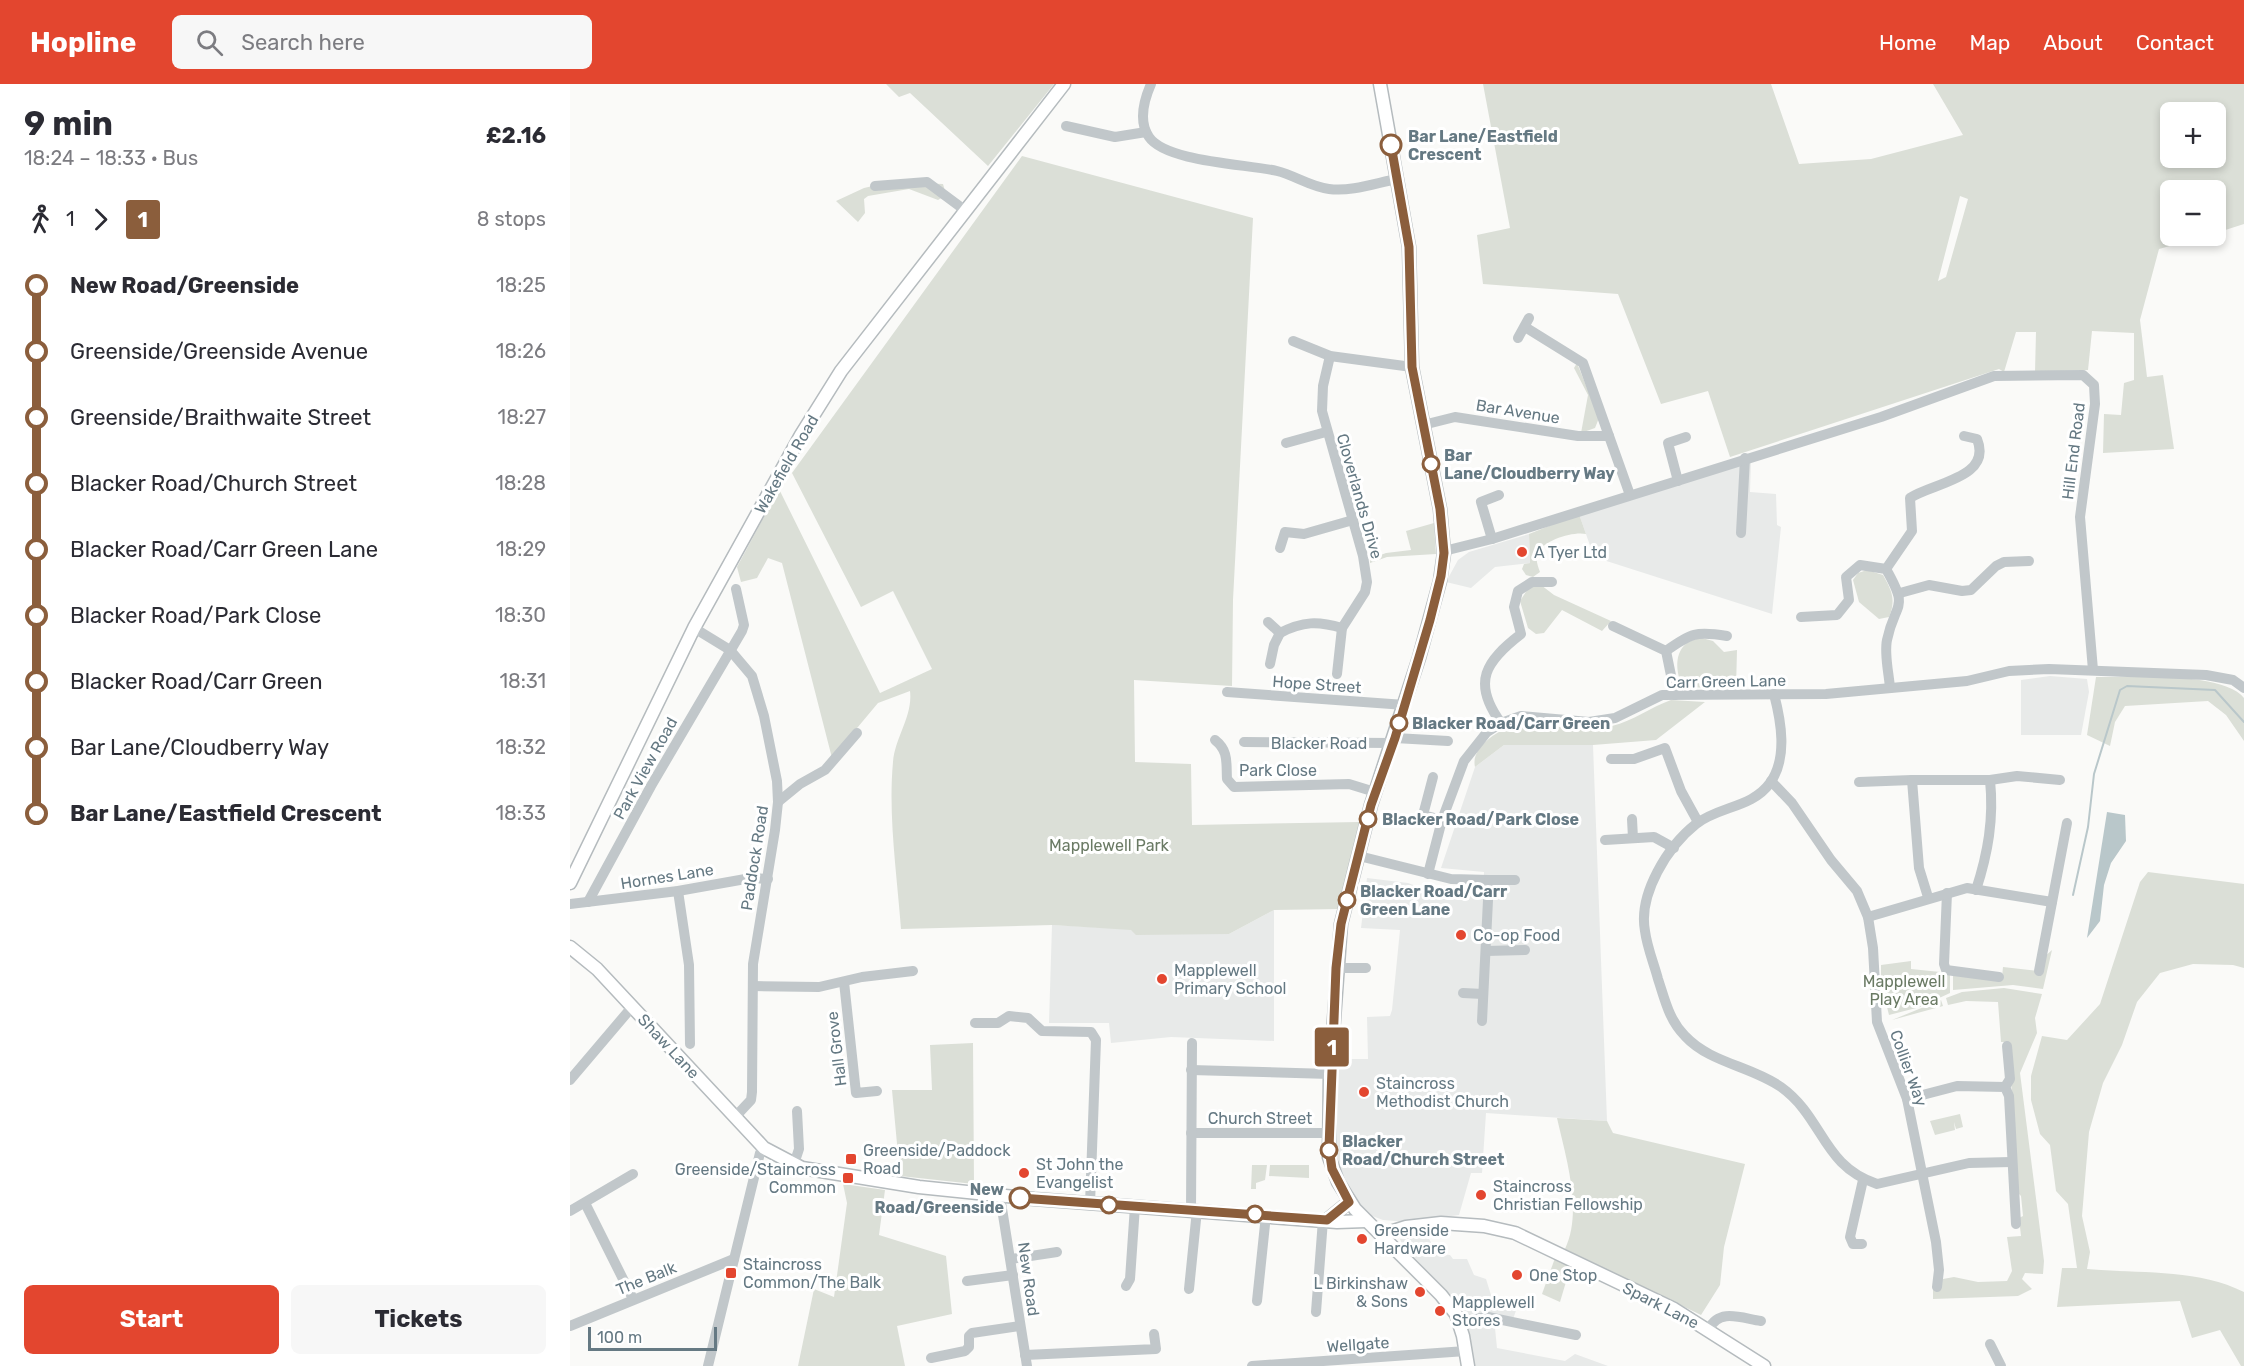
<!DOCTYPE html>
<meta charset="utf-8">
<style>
:root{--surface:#fff;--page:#f7f7f7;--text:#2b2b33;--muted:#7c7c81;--accent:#e3462f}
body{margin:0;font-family:Rubik,sans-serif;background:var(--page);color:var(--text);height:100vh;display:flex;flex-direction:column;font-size:22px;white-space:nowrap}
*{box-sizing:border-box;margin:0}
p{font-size:20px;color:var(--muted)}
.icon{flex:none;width:33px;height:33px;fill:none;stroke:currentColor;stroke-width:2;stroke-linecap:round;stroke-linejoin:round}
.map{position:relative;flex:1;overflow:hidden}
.panel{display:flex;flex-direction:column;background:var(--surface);width:570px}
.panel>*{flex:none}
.badge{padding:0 12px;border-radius:4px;font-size:21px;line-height:39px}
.buttons{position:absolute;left:1590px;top:18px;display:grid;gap:12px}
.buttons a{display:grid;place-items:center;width:66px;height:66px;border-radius:9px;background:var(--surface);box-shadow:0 3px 9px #0003;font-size:30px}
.scale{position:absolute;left:18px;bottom:15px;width:129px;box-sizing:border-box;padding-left:6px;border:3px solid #657983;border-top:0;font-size:16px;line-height:21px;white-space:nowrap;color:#657983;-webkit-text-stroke:4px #fff;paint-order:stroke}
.map>.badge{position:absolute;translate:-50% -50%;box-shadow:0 0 0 3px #fff}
.legs{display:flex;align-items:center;gap:9px;height:66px;padding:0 24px;font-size:20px}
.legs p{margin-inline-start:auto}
.overview{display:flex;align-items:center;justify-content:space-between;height:102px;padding:0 24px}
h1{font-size:33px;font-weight:700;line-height:45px}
.action{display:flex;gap:12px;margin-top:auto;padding:12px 24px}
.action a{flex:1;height:69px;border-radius:9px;background:var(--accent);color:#fff;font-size:24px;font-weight:700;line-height:69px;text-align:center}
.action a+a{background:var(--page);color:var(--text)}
ul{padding:0 24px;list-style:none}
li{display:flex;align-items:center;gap:21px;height:66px;font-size:22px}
li i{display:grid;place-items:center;width:9px;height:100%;margin:0 8px;background:currentColor}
li i::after{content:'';width:15px;height:15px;margin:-8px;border:4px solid;border-radius:50%;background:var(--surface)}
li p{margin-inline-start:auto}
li:first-child i{background:linear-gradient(#0000 50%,currentColor 0)}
li:last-child i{background:linear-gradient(currentColor 50%,#0000 0)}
header{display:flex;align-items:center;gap:36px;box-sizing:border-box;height:84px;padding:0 30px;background:var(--accent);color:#fff}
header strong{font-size:28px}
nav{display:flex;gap:33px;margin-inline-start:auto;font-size:21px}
.search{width:420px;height:54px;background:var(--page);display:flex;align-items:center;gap:15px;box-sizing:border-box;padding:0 21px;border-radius:9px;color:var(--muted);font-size:22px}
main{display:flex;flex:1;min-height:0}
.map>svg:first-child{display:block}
</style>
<header>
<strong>Hopline</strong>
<div class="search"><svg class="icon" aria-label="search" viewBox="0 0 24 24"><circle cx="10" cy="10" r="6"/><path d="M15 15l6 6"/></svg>Search here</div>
<nav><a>Home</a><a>Map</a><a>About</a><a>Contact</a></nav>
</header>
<main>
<section class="panel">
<div class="overview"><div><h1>9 min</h1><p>18:24 – 18:33 · Bus</p></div><b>£2.16</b></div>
<div class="legs"><svg class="icon" aria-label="walk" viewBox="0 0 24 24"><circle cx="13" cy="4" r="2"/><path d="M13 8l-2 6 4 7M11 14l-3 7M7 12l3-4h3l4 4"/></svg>1<svg class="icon" aria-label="forward" viewBox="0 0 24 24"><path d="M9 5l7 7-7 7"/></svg><b class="badge" style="background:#8b5e3c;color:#fff">1</b><p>8 stops</p></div>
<ul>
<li><i style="color:#8b5e3c"></i><b>New Road/Greenside</b><p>18:25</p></li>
<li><i style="color:#8b5e3c"></i><span>Greenside/Greenside Avenue</span><p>18:26</p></li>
<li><i style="color:#8b5e3c"></i><span>Greenside/Braithwaite Street</span><p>18:27</p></li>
<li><i style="color:#8b5e3c"></i><span>Blacker Road/Church Street</span><p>18:28</p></li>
<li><i style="color:#8b5e3c"></i><span>Blacker Road/Carr Green Lane</span><p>18:29</p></li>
<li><i style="color:#8b5e3c"></i><span>Blacker Road/Park Close</span><p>18:30</p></li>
<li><i style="color:#8b5e3c"></i><span>Blacker Road/Carr Green</span><p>18:31</p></li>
<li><i style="color:#8b5e3c"></i><span>Bar Lane/Cloudberry Way</span><p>18:32</p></li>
<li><i style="color:#8b5e3c"></i><b>Bar Lane/Eastfield Crescent</b><p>18:33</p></li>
</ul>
<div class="action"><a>Start</a><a>Tickets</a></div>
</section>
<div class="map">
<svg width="1674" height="1282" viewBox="0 0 1674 1282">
<rect width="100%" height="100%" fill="#fafaf8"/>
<!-- built -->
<g fill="#e8eae9">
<path d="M1181 376 1180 408 1206 410 1207 441 1211 443 1202 530 1024 473 1009 430Z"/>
<path d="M959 450 960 479 925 483 901 504 876 498 888 476 899 468Z"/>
<path d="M1480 592 1517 595 1519 608 1511 651H1451V596Z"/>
<path d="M934 661H1023L1037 1037 916 1029 912 1089H901L889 1131 837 1138 813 1136 797 1130 774 1095 765 1070 768 975H798L797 933 820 932 822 926 830 846 791 844 797 794 838 799 867 810 913 812 914 788 871 784 905 683Z"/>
<path d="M704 826V957L601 953 541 959 539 939H479L482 841 659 850Z"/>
<path d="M856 1149 867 1170 880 1171 883 1175H897L904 1191 916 1195 921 1211 948 1221 943 1235 924 1234 927 1264 995 1277 1005 1270 1038 1282H902L894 1236 882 1212 833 1162 830 1155Z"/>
</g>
<!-- green -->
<g fill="#dbdfd7" fill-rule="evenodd">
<path d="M316 0H484L418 82 340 9 329 13Z"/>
<path d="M913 0H1201L1229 80 1301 75 1393 51 1363 0H1674V140L1646 149V106H1600V152H1636L1589 165 1570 236 1577 293 1593 291 1604 365 1533 369 1534 330 1551 331 1554 299 1564 296V249L1522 247 1518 286 1465 288 1466 248H1446L1434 288 1429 285 1160 373 1138 307 1091 320 1048 210 913 200 907 151 940 144ZM1600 28H1646V74H1600ZM1390 112 1398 115 1376 193 1368 197Z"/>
<path d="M452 72 683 134 663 516 662 602 564 596 565 678 621 680 622 741 790 738 770 825 704 826 659 850 566 851 561 846 482 841 331 845C327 790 318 732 323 678 325 653 343 632 340 607L308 619 262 674 212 479 198 474 187 494 171 498 167 483 209 405 310 609 362 585 323 507 291 523 222 389Z"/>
<path d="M320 98 373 100 375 107 373 113 368 116 339 105 298 112 294 115 295 129 288 138 266 117 294 104Z"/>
<path d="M1007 279 1029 334 1025 344 1011 349 1018 311 1004 284Z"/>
<path d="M1009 430 1016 450C1004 447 973 456 968 469 965 476 968 482 970 488L963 493 956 491 952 485 954 480 960 479 959 450Z"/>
<path d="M864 439 866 470 817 473 800 479V475L816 469 841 466 836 447Z"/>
<path d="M1297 486 1313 491C1322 507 1326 516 1319 533L1309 535 1289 518 1283 496 1288 489Z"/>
<path d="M971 501 984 511 1041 537 1032 547 992 526 974 549 966 550 958 544 950 517 959 503Z"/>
<path d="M1132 554 1143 557 1154 568 1167 566 1166 605 1116 603 1111 599C1103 579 1107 556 1132 554Z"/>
<path d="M1526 593C1561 594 1652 587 1674 614V657L1656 631 1638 617 1555 622 1545 638 1540 662 1517 651Z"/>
<path d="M1101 616 1135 618 1086 656 1023 661H934L905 683C899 658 945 636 965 637 975 638 986 643 996 644 1011 647 1028 646 1042 642 1063 637 1081 623 1101 616Z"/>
<path d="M1578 788 1674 800V884L1663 881 1623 880 1590 889 1567 918 1552 961 1533 999 1519 1048 1512 1132 1520 1168 1517 1185C1569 1190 1626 1184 1674 1208V1282H1671L1650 1246 1622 1254 1610 1217 1487 1223 1492 1184H1507L1498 1120 1486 1107 1480 1061 1470 1050 1461 1016V992L1472 952 1497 956 1530 920 1570 798Z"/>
<path d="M1482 866 1473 905 1443 901 1383 906V888L1432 893 1433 883 1469 887 1472 875Z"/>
<path d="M1341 877V885L1380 889V909L1350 923 1319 931 1311 899V881Z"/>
<path d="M1434 904 1472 910 1465 934 1467 949 1450 989 1474 1177 1473 1190 1455 1189 1452 1195 1462 1205 1448 1212 1363 1215V1204L1373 1195 1384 1193 1408 1198 1437 1197 1442 1187 1437 1153 1451 1152 1449 1134 1453 1132 1451 1112 1447 1108 1439 958H1431L1428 918 1396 917 1378 921 1376 914 1392 908Z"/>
<path d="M1371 916 1373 922 1322 936Z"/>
<path d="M403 959 404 1100 330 1092 322 1006H362L360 961Z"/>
<path d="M1390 1030 1393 1043 1386 1045 1384 1038 1385 1046 1365 1051 1360 1037Z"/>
<path d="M987 1034 1037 1037 1043 1049 1175 1080 1154 1163 1150 1201 1131 1231 995 1165C1013 1127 996 1074 987 1034Z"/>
<path d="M682 1081H697L695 1096 686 1099V1105H681Z"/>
<path d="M700 1081H739V1094L699 1092Z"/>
<path d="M273 1100 315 1106 309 1151 376 1172 382 1230 327 1242 335 1282H228L244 1205 264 1213 277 1119Z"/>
<path d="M985 1174 1001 1181 990 1218 972 1210Z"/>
</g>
<!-- water -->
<path fill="#b9c7ca" d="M1537 728 1555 731 1556 757 1541 779 1534 801 1530 837 1517 854Z"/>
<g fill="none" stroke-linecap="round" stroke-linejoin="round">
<!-- stream -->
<path stroke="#b9c7ca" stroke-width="2" d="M1503 811 1518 743 1524 690 1550 606 1557 602 1645 606 1674 638"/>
<defs>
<g id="major">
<path d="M810 0 839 163 842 283 870 425 874 469 870 497 849 574 801 721 771 840 760 990 759 1073 768 1098 785 1125 871 1211 886 1230 893 1252 898 1282"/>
<path d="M0 799 124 544 231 351 271 287 494 0"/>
<path d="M0 863 27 885 194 1064 232 1084 349 1103 464 1115 767 1138 796 1137"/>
<path d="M757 1136 779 1118"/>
<path d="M811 1151 836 1143 871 1139 914 1142 945 1149 1104 1225 1194 1282"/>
</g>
</defs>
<!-- major casing -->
<use href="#major" stroke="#b5bbbe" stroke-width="15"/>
<!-- minor -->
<g stroke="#c1c7ca" stroke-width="10">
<path d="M581 0C574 16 568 37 579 53 596 78 677 80 707 87 724 91 741 103 759 105 781 108 806 99 827 95"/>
<path d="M496 42 545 53 576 48"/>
<path d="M305 102 357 98 396 127"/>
<path d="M955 243 1013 279 1060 411"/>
<path d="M948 254 959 234"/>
<path d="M723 257 760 272 842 283"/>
<path d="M760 272 753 302 752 327 793 472 797 498 795 508 772 544 767 590"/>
<path d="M853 341 885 333 1008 352H1039"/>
<path d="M716 359 756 348"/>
<path d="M1108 397 1098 359 1116 353"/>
<path d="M1171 449 1175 374"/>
<path d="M922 455 911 418 929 411"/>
<path d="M710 464 715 448 734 450 783 436"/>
<path d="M874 467 922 455 1311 333 1424 292 1513 291 1524 301 1525 320 1510 433 1523 586"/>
<path d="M1316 485 1342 447 1340 414C1362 399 1423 394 1407 355L1394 352"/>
<path d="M1330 509 1359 501 1392 507 1401 506 1426 482 1434 478 1459 477"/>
<path d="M1231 533 1267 531 1279 516 1276 493 1290 481 1316 485C1340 527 1325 517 1317 556 1314 570 1319 590 1320 604"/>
<path d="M698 538 710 549C733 537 748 537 772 544"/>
<path d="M1043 542 1096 567 1105 611"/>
<path d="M124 544 160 566 182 592 194 632 207 697 208 718 205 746 183 880 182 1008 181 1016 165 1033"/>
<path d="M1096 567C1121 549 1126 547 1157 552"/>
<path d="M700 580 704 561 710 549"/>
<path d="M657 608 835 621"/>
<path d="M1204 610C1211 637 1218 674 1200 699 1182 724 1149 722 1126 740 1098 762 1068 810 1075 847 1077 863 1084 880 1088 895 1095 916 1099 936 1115 952 1140 979 1181 982 1211 1003 1254 1034 1252 1082 1307 1100L1399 1079 1441 1078"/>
<path d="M931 639C901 598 916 577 951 550L944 523 948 507 962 498H982"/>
<path d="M825 654 878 657"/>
<path d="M645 656C659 667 656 679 657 695L664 703 779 700 805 708"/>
<path d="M674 658 823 659"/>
<path d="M1041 675H1064L1095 664 1111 707 1128 738"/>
<path d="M863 693 853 731 872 736"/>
<path d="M1420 696 1447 692 1490 696"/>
<path d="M1201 697 1222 719 1261 776 1287 807 1298 833 1303 864 1307 938 1337 1015 1366 1158 1369 1186 1367 1203"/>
<path d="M1289 698 1342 696"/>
<path d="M208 718 230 700 255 686 287 649"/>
<path d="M1062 735 1063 754"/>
<path d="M1035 756 1084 753 1104 764"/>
<path d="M789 772 881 795 919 796 912 937"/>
<path d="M858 790 872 736 894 677 917 648 931 639 951 632 1019 638 1045 634 1092 611 1256 610 1397 597 1439 587 1479 585 1636 591 1663 596 1674 604"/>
<path d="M919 796H945"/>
<path d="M108 807 119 881 120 960"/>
<path d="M1377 809 1374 880 1376 886 1429 893"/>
<path d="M1358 813 1349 784 1342 696H1420C1424 735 1418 769 1406 806"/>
<path d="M18 818 81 702 172 547 174 541 166 505"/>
<path d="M0 820 108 807 181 794 198 795"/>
<path d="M1298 833 1397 804 1482 818"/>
<path d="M916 867 955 866"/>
<path d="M766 884H796"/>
<path d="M1469 887 1497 739"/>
<path d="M274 898 286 1009 307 1007"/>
<path d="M183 902 249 903 292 893 343 887"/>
<path d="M893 909 913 910"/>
<path d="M405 939H428L439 932 458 934 472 947 521 948 526 956 520 1120"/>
<path d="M621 986 760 990"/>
<path d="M0 996 62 923"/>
<path d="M1435 1003 1440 995 1437 962"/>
<path d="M1337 1015 1387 1002 1435 1003 1439 1012 1446 1140"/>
<path d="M621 1049H759"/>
<path d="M224 1080 229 1065 227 1027"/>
<path d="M430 1112 457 1282"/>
<path d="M15 1119 63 1215"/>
<path d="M621 1126 622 959"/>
<path d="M0 1127 63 1090"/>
<path d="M1292 1160H1283L1280 1153 1293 1096"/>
<path d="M441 1175 487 1168"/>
<path d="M397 1197 443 1191"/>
<path d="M556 1202 560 1195 565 1122"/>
<path d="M619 1205 627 1126"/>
<path d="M687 1217 696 1131"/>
<path d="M746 1228 753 1136"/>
<path d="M889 1237 918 1233 1006 1251"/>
<path d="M0 1242 164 1175"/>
<path d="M1139 1245C1149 1224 1171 1234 1191 1237"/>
<path d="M1420 1260 1431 1282"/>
<path d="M455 1271 586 1265 584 1250"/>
<path d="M361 1274 395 1267 399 1263V1252L402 1249 450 1242"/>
<path d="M138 1282 190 1069 194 1064"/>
<path d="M682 1282 896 1267"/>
</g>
<!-- major -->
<use href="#major" stroke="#fff" stroke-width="12"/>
</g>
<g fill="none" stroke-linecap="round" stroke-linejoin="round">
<defs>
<path id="line-1" d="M450 1114 757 1136 779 1118 762 1085 759 1064 766 884 771 840 801 721 825 654 860 536 871 492 874 469 870 425 842 283 839 163 821 61"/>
</defs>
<!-- line-1 casing -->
<use href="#line-1" stroke="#fff" stroke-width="14"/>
<!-- line-1 -->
<use href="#line-1" stroke="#8b5e3c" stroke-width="9"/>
</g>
<!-- markers -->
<g fill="#fff" stroke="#8b5e3c" stroke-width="3">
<circle cx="821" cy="61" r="10"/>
<circle cx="861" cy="380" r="8"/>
<circle cx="829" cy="639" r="8"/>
<circle cx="798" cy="735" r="8"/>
<circle cx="777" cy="816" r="8"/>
<circle cx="759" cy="1066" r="8"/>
<circle cx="450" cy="1114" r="10"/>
<circle cx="539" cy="1121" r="8"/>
<circle cx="685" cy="1130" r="8"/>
</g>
<g fill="#e3462f" stroke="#fff" stroke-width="2">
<circle cx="952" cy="468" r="6"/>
<circle cx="891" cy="851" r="6"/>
<circle cx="592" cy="895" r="6"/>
<circle cx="794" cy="1008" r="6"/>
<rect x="275" y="1069" width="12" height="12" rx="3"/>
<circle cx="454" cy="1089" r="6"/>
<rect x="272" y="1088" width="12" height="12" rx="3"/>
<circle cx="911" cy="1111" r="6"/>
<circle cx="792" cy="1155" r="6"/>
<rect x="155" y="1183" width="12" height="12" rx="3"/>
<circle cx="947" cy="1191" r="6"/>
<circle cx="850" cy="1208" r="6"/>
<circle cx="870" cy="1227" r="6"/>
</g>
<g text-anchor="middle" stroke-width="6" stroke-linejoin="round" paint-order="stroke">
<!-- stop labels -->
<g font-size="16" font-weight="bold" fill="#657983" stroke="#fff" text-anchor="start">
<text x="838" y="58">Bar Lane/Eastfield<tspan x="838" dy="18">Crescent</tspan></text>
<text x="874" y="377">Bar<tspan x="874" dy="18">Lane/Cloudberry Way</tspan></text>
<text x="842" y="645">Blacker Road/Carr Green</text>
<text x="812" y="741">Blacker Road/Park Close</text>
<text x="790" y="813">Blacker Road/Carr<tspan x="790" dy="18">Green Lane</tspan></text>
<text x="772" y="1063">Blacker<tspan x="772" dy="18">Road/Church Street</tspan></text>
<text x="434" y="1111" text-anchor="end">New<tspan x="434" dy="18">Road/Greenside</tspan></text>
</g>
<!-- street labels -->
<g font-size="16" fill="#657983" stroke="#fff">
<text transform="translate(948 327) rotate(9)" y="6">Bar Avenue</text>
<text transform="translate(1503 367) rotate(-83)" y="6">Hill End Road</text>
<text transform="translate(216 380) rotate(-60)" y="6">Wakefield Road</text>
<text transform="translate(790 412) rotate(74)" y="6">Cloverlands Drive</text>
<text transform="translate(1156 597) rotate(-1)" y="6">Carr Green Lane</text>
<text transform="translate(747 600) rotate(4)" y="6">Hope Street</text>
<text x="749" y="665">Blacker Road</text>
<text transform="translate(75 684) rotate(-61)" y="6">Park View Road</text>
<text x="708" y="692">Park Close</text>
<text transform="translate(184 774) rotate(-81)" y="6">Paddock Road</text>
<text transform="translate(97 792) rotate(-9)" y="6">Hornes Lane</text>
<text transform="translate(99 962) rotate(47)" y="6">Shaw Lane</text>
<text transform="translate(266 965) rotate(-97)" y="6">Hall Grove</text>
<text transform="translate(1339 984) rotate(70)" y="6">Collier Way</text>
<text x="690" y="1040">Church Street</text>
<text transform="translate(76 1194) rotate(-22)" y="6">The Balk</text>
<text transform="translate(459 1195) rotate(82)" y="6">New Road</text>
<text transform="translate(1091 1221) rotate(27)" y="6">Spark Lane</text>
<text transform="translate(788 1260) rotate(-4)" y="6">Wellgate</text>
</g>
<!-- poi labels -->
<g font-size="16" fill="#657983" stroke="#fff" text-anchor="start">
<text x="964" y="474">A Tyer Ltd</text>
<text x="903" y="857">Co-op Food</text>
<text x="604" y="892">Mapplewell<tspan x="604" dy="18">Primary School</tspan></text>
<text x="806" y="1005">Staincross<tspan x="806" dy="18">Methodist Church</tspan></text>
<text x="293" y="1072">Greenside/Paddock<tspan x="293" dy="18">Road</tspan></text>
<text x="466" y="1086">St John the<tspan x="466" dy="18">Evangelist</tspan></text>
<text x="266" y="1091" text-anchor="end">Greenside/Staincross<tspan x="266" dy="18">Common</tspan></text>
<text x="923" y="1108">Staincross<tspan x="923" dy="18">Christian Fellowship</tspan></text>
<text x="804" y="1152">Greenside<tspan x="804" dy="18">Hardware</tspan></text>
<text x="173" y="1186">Staincross<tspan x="173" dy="18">Common/The Balk</tspan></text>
<text x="959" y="1197">One Stop</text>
<text x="838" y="1205" text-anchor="end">L Birkinshaw<tspan x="838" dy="18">&amp; Sons</tspan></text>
<text x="882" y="1224">Mapplewell<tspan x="882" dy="18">Stores</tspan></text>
</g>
<!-- park labels -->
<g font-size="16" fill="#6a7a64" stroke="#fff">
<text x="539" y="767">Mapplewell Park</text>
<text x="1334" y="903">Mapplewell<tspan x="1334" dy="18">Play Area</tspan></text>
</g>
</g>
</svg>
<div class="buttons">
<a>+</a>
<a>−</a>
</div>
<div class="scale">100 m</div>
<b class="badge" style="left:762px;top:963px;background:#8b5e3c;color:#fff">1</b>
</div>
</main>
